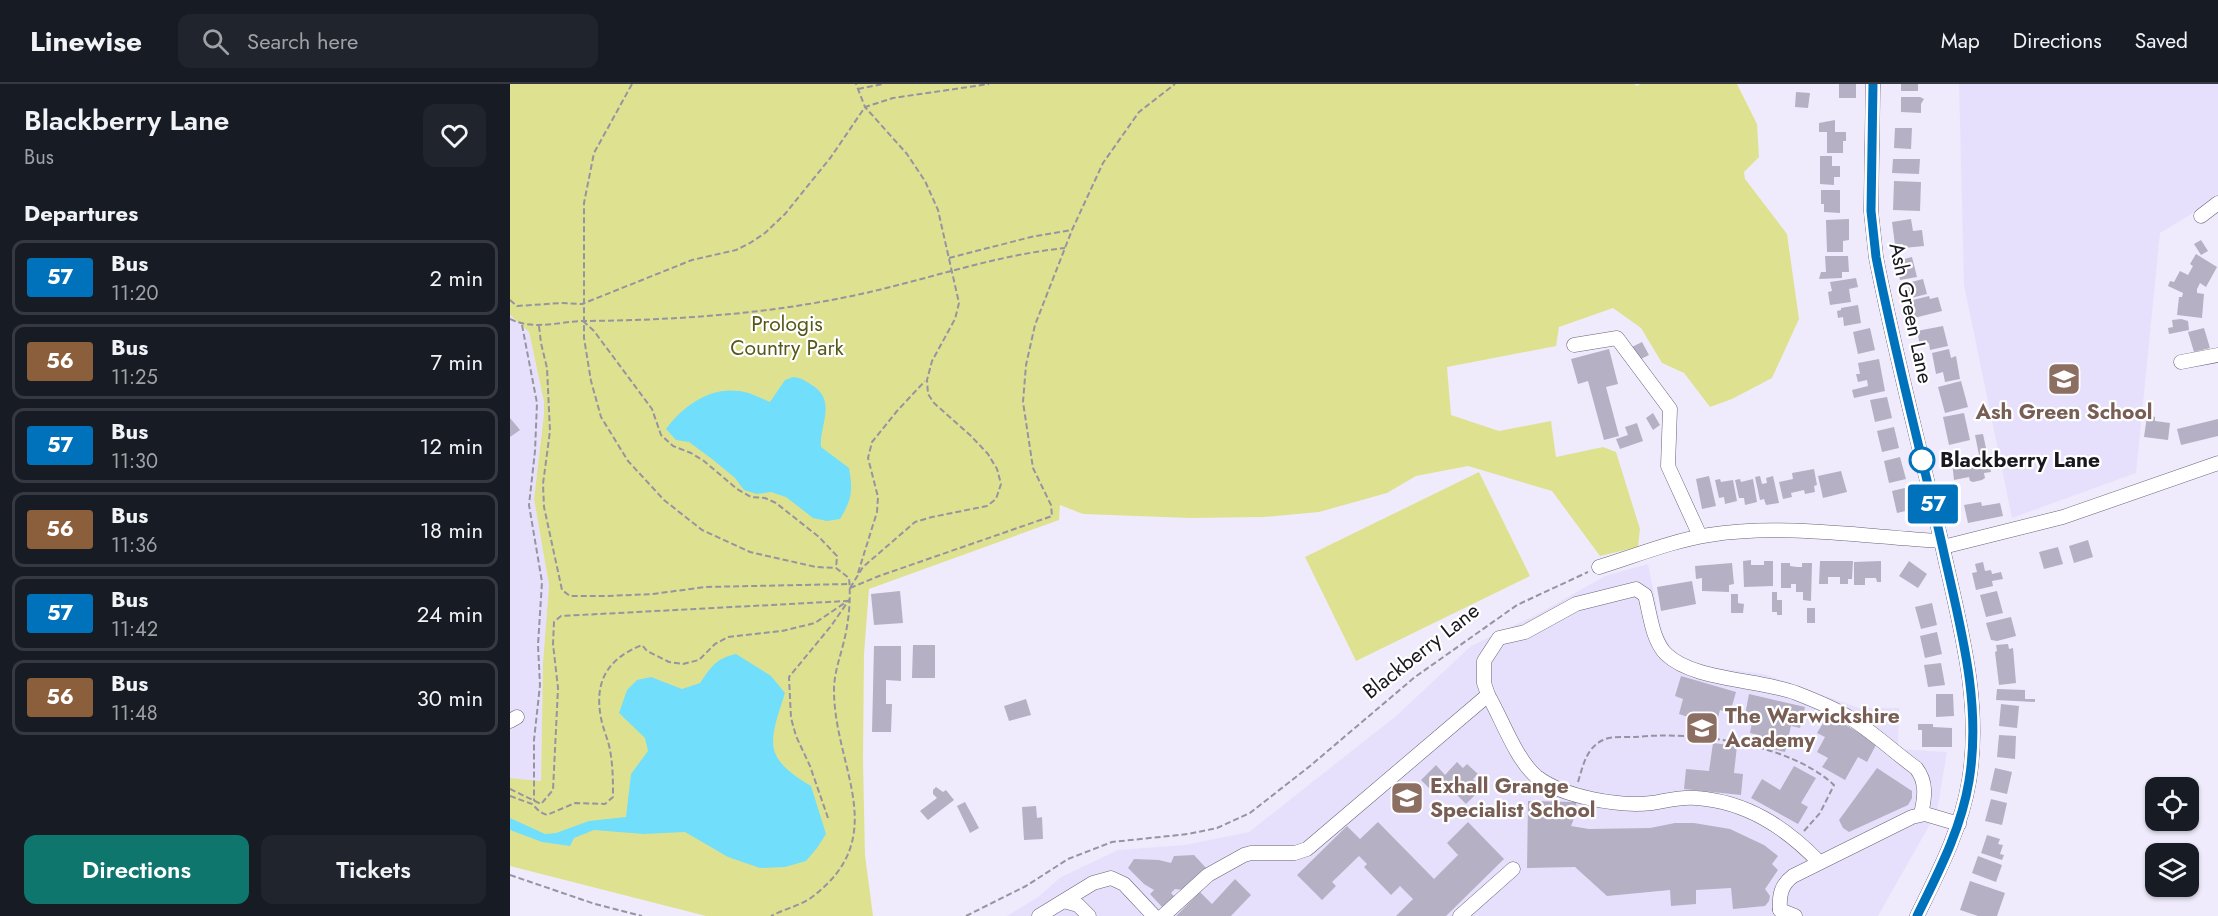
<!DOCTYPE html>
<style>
:root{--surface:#171b24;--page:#20242c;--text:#f1f3f6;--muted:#9ea1a6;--line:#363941;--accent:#0f766e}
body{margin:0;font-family:Jost,sans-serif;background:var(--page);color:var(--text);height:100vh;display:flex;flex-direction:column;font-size:22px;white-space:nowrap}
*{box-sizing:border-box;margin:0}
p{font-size:20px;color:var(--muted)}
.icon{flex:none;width:33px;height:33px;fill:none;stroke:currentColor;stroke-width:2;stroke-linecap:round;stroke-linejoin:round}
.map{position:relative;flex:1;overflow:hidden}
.drawer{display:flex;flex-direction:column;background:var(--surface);width:510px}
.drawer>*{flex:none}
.badge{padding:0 12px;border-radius:4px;font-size:21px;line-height:39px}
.controls{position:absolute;left:1635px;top:693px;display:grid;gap:12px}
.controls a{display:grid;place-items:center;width:54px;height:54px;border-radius:12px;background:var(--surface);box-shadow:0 2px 4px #0004;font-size:30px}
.map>.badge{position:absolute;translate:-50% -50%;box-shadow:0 0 0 3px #fff}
h2{padding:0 24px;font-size:22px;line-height:54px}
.round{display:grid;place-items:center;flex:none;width:63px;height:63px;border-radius:12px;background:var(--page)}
.summary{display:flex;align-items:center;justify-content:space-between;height:102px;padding:0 24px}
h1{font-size:28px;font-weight:600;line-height:45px}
.action{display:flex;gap:12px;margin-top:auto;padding:12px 24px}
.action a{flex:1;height:69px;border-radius:12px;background:var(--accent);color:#fff;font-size:24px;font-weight:600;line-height:69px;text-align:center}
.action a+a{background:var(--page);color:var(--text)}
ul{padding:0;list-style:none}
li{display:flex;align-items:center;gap:18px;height:75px;margin:0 12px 9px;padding:0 12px;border:3px solid var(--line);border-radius:12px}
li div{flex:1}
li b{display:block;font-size:22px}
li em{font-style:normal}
li .badge{min-width:66px;font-weight:700;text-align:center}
header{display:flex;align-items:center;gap:36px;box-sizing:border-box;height:84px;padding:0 30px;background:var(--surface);border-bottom:2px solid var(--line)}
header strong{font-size:28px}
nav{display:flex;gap:33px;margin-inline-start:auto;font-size:21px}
.search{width:420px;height:54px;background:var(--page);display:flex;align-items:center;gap:15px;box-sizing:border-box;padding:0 21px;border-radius:12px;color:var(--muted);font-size:22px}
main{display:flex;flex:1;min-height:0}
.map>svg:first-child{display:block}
</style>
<header>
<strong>Linewise</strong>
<div class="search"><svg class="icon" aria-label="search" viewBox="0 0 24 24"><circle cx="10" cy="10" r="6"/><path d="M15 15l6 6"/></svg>Search here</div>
<nav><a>Map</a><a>Directions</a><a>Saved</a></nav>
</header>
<main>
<section class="drawer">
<div class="summary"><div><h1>Blackberry Lane</h1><p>Bus</p></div><a class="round"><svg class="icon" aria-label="heart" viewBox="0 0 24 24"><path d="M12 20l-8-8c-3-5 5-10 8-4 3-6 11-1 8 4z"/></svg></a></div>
<h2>Departures</h2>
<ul>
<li><span class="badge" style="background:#0072bc;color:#fff">57</span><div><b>Bus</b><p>11:20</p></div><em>2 min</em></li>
<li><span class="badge" style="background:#8b5e3c;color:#fff">56</span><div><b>Bus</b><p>11:25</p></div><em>7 min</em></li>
<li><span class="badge" style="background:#0072bc;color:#fff">57</span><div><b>Bus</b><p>11:30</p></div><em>12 min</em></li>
<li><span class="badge" style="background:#8b5e3c;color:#fff">56</span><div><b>Bus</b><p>11:36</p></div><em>18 min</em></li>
<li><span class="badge" style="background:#0072bc;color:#fff">57</span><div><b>Bus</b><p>11:42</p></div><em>24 min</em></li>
<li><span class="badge" style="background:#8b5e3c;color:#fff">56</span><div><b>Bus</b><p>11:48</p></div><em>30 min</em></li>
</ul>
<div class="action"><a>Directions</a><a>Tickets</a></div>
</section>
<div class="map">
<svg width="1708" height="832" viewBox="0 0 1708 832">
<rect width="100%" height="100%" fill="#efebfc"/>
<!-- built -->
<g fill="#e7e0fc">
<path d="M1449 0H1708V114L1650 149 1626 389 1502 434 1454 201Z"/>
<path d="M0 231 19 248 34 318V330L24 415 39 501 33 578 31 697 0 694Z"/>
<path d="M1138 480 1152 548 1164 569 1199 583 1254 590 1349 624H1389L1388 665 1437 668 1427 728 1368 832H497L528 813 551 793 608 766 674 761 739 748 886 632 961 562 1028 530 1095 492Z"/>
</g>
<!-- green -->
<g fill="#dee290">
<path d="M0 0H1124L1127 2 1130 0H1227L1247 40 1249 73 1234 88 1235 95 1277 150 1289 235 1262 294 1222 315 1200 323 1174 289 1152 279 1131 244 1103 224 1049 243 1046 262 937 283 941 331 989 347 1041 337 1046 373 1093 363 1106 368 1130 445 1128 463 1090 472 1042 407 958 382 906 392 877 409 809 428 754 433 680 434 573 430 550 421 549 436 359 505 354 570 353 677 355 771 363 832H196L0 782V694L31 697 33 578 39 501 24 415 34 330V318L19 248 0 231Z"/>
<path d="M969 388 1020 492 846 577 795 473Z"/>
</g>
<!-- water -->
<g fill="#71defb">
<path d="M283 293C293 294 297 298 305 303 326 319 309 343 311 363L339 384C343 407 342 415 330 435L317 437 303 434 276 413 261 408 247 410 234 406 225 394 202 375 179 358 166 356 156 345C173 322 199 303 229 307 240 308 250 314 260 318L275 296Z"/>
<path d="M226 570 261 592 275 609C259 659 252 673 301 702L316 750 307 764 296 777 275 783 250 784 218 773 175 748 134 750 84 746 64 754 60 762 32 758 0 746V734L35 750 46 749 79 737 116 733 121 690 138 667 135 654 109 629 117 606 127 596 141 593 172 605 190 599C202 582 205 575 226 570Z"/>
</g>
<!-- building -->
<g fill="#b5b0c4">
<rect x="1329" y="0" width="17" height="14"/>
<rect x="1391" y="0" width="17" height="7"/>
<path d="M1286 8 1300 9 1298 24 1285 23Z"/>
<path d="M1391 13H1410L1414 15 1411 20V29L1391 28Z"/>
<path d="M1325 36V48H1336V57H1333V69H1317V48H1309V39Z"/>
<path d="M1385 44H1402L1401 65 1384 64Z"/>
<path d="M1310 72H1322V82H1330V93H1324V101L1310 100Z"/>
<path d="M1383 75H1410L1409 90 1382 89Z"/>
<path d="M1384 97 1411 98 1410 127 1383 126Z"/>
<path d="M1311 106H1330V129L1314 128V120H1311Z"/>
<path d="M1339 135V156L1333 157V168H1317L1316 136Z"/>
<path d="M1401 135 1403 147 1412 146 1414 162 1393 164V160L1385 161 1382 138Z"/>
<path d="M1691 156 1698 167 1691 171 1684 160Z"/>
<path d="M1686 170 1707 183 1696 203 1690 199 1687 205V209L1694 210 1692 234 1667 231 1669 213H1672L1673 209 1658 202 1660 197 1664 198 1670 187 1678 191 1683 182 1680 180Z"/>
<path d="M1315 172H1338L1339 188H1332V194L1309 195 1311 188H1316Z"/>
<path d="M1402 173 1407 193 1390 196 1386 177Z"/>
<path d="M1346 194 1348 203 1339 205 1341 218 1320 221 1318 208 1322 207 1320 198Z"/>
<path d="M1413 195 1417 210 1401 214 1397 199Z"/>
<path d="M1419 212 1420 215 1428 213 1432 227 1404 234 1399 217Z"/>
<path d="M1348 221 1351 239 1334 242 1333 233 1328 234 1327 227 1331 226V224Z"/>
<path d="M1671 235 1678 237 1679 246 1659 250 1658 244 1663 243 1662 236Z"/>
<path d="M1433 242 1438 262 1420 266 1419 259 1410 261 1407 247Z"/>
<path d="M1360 244 1365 266 1348 270 1343 248Z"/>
<path d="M1694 244 1700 264 1684 268 1678 248Z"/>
<path d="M1132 258 1139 271 1129 276 1122 263Z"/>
<path d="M1099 265 1108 300 1096 303 1109 352 1094 356 1078 297 1068 300 1061 275Z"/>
<path d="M1439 265 1441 274 1446 272 1450 295 1435 298 1433 288 1426 290 1422 269Z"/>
<path d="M1369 275 1375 307 1344 314 1342 306 1358 302 1357 296 1348 298 1346 290H1350L1348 279Z"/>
<path d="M1451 297 1458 323 1435 329 1428 303Z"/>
<path d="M1377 313 1382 334 1365 338 1360 316Z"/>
<path d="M1143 329 1150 341 1143 346 1136 334Z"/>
<path d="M1454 329 1460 356 1439 361 1433 333Z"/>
<path d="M1639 330 1645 333V337L1660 339 1658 356 1634 353 1637 332Z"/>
<path d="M0 334 10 346 0 353Z"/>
<path d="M1708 335V352L1671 361 1667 345Z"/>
<path d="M1127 339 1133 357 1110 365 1106 355 1118 351 1115 343Z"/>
<path d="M1384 343 1389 364 1372 368 1367 347Z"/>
<path d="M1473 350 1481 388 1474 389 1475 394 1472 396 1463 398 1460 397 1459 393 1444 396 1442 377 1469 371 1465 351Z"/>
<path d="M1390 373 1396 395 1379 399 1374 377Z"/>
<path d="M1304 385 1307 401 1304 402 1305 408 1295 410 1294 406 1281 409 1282 413 1273 415 1269 398 1283 395 1282 389Z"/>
<path d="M1331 387 1337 408 1313 414 1308 392Z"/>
<path d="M1199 392 1206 422 1192 425 1186 395Z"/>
<path d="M1250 392 1252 400 1257 399 1256 394 1263 392 1269 419 1256 421 1254 415 1250 416 1245 393Z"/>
<path d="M1210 395 1211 398 1223 396 1227 417 1215 420 1214 413 1209 414 1205 396Z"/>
<path d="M1230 395 1231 398 1243 395 1247 418 1235 421 1234 414H1229L1225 396Z"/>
<path d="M1399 403 1404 425 1387 429 1382 407Z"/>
<path d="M1471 418 1472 422 1490 419 1493 432 1458 439 1454 421Z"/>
<path d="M1578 456 1583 473 1564 479 1559 462Z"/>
<path d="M1548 463 1553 480 1534 485 1529 468Z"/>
<path d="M1241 476V481H1254V477H1263V502L1234 503 1233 477Z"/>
<path d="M1310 477H1343L1342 495H1338V500H1330V493H1318V500H1309Z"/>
<path d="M1371 477V498H1367L1366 494H1355V501H1344V478Z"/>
<path d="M1399 477 1417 490 1408 504 1389 492Z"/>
<path d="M1473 478 1475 487 1481 486 1482 490 1491 488 1493 495 1482 497 1483 502 1466 506 1462 489 1467 488 1465 480Z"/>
<path d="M1222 479 1224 500 1219 501V508L1192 507V494L1186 495 1185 482Z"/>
<path d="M1271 479H1280V482L1287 483H1292V479H1302L1301 517 1293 516V508H1286V500H1281V504H1271Z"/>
<path d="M1182 497 1186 520 1151 527 1147 503Z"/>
<path d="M390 507 393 539 364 541 361 510Z"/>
<path d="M1487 507 1493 529 1476 533 1470 511Z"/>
<path d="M1262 508H1267V516H1272V531H1267V528H1262Z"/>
<path d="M1221 510H1228V519L1234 520 1233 529H1221Z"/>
<path d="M1422 519 1427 541 1411 545 1405 523Z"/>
<rect x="1297" y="524" width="8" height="15"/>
<path d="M1501 533 1506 552 1487 557 1481 556 1476 539Z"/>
<path d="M1427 548 1432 570 1415 574 1410 552Z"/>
<path d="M1498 560 1499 565 1503 564 1506 599 1489 601 1485 568 1487 567 1486 561Z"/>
<path d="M403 561H425V594H402Z"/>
<path d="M364 562H391V597L376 596V620H382L381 648H362Z"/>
<path d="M1431 579 1435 601 1418 603 1414 581Z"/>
<path d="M1171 592 1226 608 1220 629 1210 626 1203 652 1178 644 1181 634 1169 630 1173 615 1165 612Z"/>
<path d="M1487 605 1515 606V615H1525V618L1486 616Z"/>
<path d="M1239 610 1295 623 1290 644 1281 642 1275 668 1249 662 1252 652 1240 649 1243 633 1235 631Z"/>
<path d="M1426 610H1443L1444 632 1426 633Z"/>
<path d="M516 615 521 631 499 637 494 622Z"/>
<path d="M1491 620 1509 622 1507 644 1489 642Z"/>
<path d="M1318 631 1367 659 1357 678 1348 673 1335 696 1312 683 1318 674 1307 668 1315 653 1307 649Z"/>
<path d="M1408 640H1423V643L1442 644V663H1412V646H1408Z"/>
<path d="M1489 651 1506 652 1505 675 1487 673Z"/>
<path d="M1203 659 1227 662 1224 689 1233 690 1231 711 1174 705 1176 685 1199 687Z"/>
<path d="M947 678 953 684 957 680 968 690 963 695 972 704 956 720 938 702 927 712 911 696 926 681 935 691Z"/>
<path d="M1284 682 1306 694 1291 719 1298 723 1288 740 1241 714 1252 695 1270 706Z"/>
<path d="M1367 684 1402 707V714L1398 721 1339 748 1333 744 1329 736Z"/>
<path d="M1485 684 1502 688 1497 710 1480 706Z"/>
<path d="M426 703 433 708 436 706 444 716 418 736 410 727 427 714 423 710V706Z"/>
<path d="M1481 715 1497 719 1492 741 1475 737Z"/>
<path d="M1018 717 1066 718 1067 727 1061 742 1079 745 1140 744 1165 739H1184L1220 745 1254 761 1268 772 1262 780 1268 786 1255 805 1260 812 1259 817 1255 822 1223 825 1221 804 1186 806V820L1161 822 1160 806 1097 812 1065 783 1017 784Z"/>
<path d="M455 718 469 744 460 749 447 722Z"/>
<path d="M526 722 527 734 532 733 533 755 514 756 512 723Z"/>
<path d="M868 738 924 795 948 771 937 759 958 738 994 775 936 832H886L903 815 890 802 881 811 854 783 857 780 849 772 822 798 826 802 812 816 787 791 837 742 850 755Z"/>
<path d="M1477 751 1490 755 1488 760 1493 761 1490 770 1494 771 1492 776 1471 769Z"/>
<path d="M684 771 696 784 673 806 665 805 661 809 665 813 653 824 640 810 644 806 634 800 618 784 624 775 649 776 661 779 664 772Z"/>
<path d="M1468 772 1492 781 1486 798 1462 789Z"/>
<path d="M725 795 741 811 721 832H666L690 808 702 820Z"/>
<path d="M1460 797 1495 809 1487 832H1468L1450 826Z"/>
</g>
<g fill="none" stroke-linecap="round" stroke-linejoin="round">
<defs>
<g id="minor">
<path d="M1363 0 1361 127 1366 173C1385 271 1411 367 1433 465 1450 542 1472 618 1459 697 1451 746 1428 789 1407 832"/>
<path d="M1691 132 1708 119"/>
<path d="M1064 261 1107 254 1160 325 1158 382 1190 452"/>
<path d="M1671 278 1708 271"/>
<path d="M1433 463 1553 433 1708 379"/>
<path d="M1089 483C1125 472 1161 457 1199 451 1272 439 1357 453 1431 457"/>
<path d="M0 637 7 633"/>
<path d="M1309 778C1275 743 1237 718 1187 714 1171 712 1157 717 1142 719 1110 723 1053 713 1027 693 1006 676 992 635 978 611L974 599V577L989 554 1015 548 1066 520 1126 505 1135 511C1140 529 1142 556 1156 570 1184 597 1249 595 1286 609 1304 616 1324 624 1340 634 1363 648 1384 668 1406 684 1417 698 1415 713 1411 730"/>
<path d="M554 817 568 821 579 832"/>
<path d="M1270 826C1269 811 1271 801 1283 792L1402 733 1415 730 1449 740"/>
<path d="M1270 826 1285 832"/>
<path d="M529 832 583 799 601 794 614 800 644 832"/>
<path d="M653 832 698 791 734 771 741 769H785L797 765 978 611"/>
<path d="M950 832 1003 785"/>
</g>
</defs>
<!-- minor casing -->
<use href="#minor" stroke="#686375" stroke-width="15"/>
<!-- path -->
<g stroke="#9794a1" stroke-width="2" stroke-dasharray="6 3" stroke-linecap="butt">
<path d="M122 0 84 69 74 119V254L81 297 91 333 118 377 154 416 192 446 240 468 306 483 326 484 339 494C341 514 339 537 334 557 330 574 324 589 324 606 324 684 383 752 302 813 290 822 274 825 261 832"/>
<path d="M348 5 373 0"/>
<path d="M439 174 521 153 562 146"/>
<path d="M0 216 7 222 51 219 72 220 182 176 226 166 240 159 255 149 275 130 321 73 355 23 383 14 479 0"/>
<path d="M0 235C25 247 50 237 76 237 169 236 260 230 351 210 419 195 486 171 555 164"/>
<path d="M73 237 84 247 142 325 151 351 163 362 181 369 194 377 227 405 241 413 255 414 266 419 309 453 327 472 326 484"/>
<path d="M12 241 27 319 25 367 19 421 32 498 28 561 30 601 24 656V717"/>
<path d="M29 242 31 259 37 284 40 347 33 400 34 423 52 506 60 512H96L143 510 195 503 340 500"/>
<path d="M348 489 367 428 368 413 358 374 362 358 387 327 415 297"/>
<path d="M340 504 369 492 542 432 541 421 523 384 513 318 516 281 525 241 562 146 593 79 629 28 665 0"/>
<path d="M340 504 353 483 405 438 422 433 477 422 486 415 491 400 487 385 478 370 460 351 424 319 418 310 417 296 422 277 445 235 449 219 428 126 415 97 397 70 355 23 346 0"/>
<path d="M1068 698C1073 682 1076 664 1093 656 1101 652 1115 653 1125 653 1184 647 1279 659 1324 701L1310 729 1294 747"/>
<path d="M0 705 31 720 43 706 48 604 43 560 44 538 51 532 337 517"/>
<path d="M0 712 22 720 30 728 37 731 65 719 95 720 103 713C103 698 103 682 100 666 98 655 93 645 91 634 84 598 97 575 132 561L137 567 159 578 173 580 189 576 205 560 218 553 272 547 305 539 339 516 321 542 279 593 281 634 286 652 300 682 318 734"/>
<path d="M0 791 85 820 132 832"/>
<path d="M456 832 516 802 558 775 602 758 678 750 707 744 740 729 800 682 905 593 1007 521 1078 488"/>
</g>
<!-- minor -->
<use href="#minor" stroke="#fff" stroke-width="14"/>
</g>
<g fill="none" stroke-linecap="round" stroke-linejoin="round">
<defs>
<path id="line" d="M1363 0 1361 127 1366 173C1385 271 1411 367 1433 465 1450 542 1472 618 1459 697 1451 746 1428 789 1407 832"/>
</defs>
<!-- line casing -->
<use href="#line" stroke="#fff" stroke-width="14"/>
<!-- line -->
<use href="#line" stroke="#0072bc" stroke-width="9"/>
</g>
<!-- icons -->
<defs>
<symbol id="school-square" viewBox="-11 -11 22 22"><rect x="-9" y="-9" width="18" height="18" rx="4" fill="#8d6e63" stroke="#fff"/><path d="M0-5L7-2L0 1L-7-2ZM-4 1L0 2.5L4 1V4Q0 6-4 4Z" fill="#fff"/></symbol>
</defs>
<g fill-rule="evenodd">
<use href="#school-square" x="1535" y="276" width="38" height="38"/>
<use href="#school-square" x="1173" y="625" width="38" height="38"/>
<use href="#school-square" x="878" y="695" width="38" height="38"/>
</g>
<!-- markers -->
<circle fill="#fff" stroke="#0072bc" stroke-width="3" cx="1412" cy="376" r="12"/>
<g text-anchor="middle" stroke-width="4.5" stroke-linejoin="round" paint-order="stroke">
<!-- street labels -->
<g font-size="21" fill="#1a181f" stroke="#fff">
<text transform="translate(1401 229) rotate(78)" y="7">Ash Green Lane</text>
<text transform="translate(911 567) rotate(-38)" y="7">Blackberry Lane</text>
</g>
<!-- park labels -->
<g font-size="21" fill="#56581a" stroke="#fff">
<text x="277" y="247">Prologis<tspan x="277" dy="24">Country Park</tspan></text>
</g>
<!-- education labels -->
<g font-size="21" font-weight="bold" fill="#785e54" stroke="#fff" text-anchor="start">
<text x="1554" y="335" text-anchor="middle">Ash Green School</text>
<text x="1215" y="639">The Warwickshire<tspan x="1215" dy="24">Academy</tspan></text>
<text x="920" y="709">Exhall Grange<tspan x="920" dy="24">Specialist School</tspan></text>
</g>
<!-- stop labels -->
<g font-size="21" font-weight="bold" fill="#1a181f" stroke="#fff" text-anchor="start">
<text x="1430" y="383">Blackberry Lane</text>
</g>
</g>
</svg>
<div class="controls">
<a><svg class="icon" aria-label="locate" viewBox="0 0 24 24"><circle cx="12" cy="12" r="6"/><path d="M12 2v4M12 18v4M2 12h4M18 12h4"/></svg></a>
<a><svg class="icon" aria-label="layers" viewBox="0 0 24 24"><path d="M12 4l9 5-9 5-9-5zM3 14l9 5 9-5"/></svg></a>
</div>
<b class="badge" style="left:1423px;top:420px;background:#0072bc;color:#fff">57</b>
</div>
</main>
